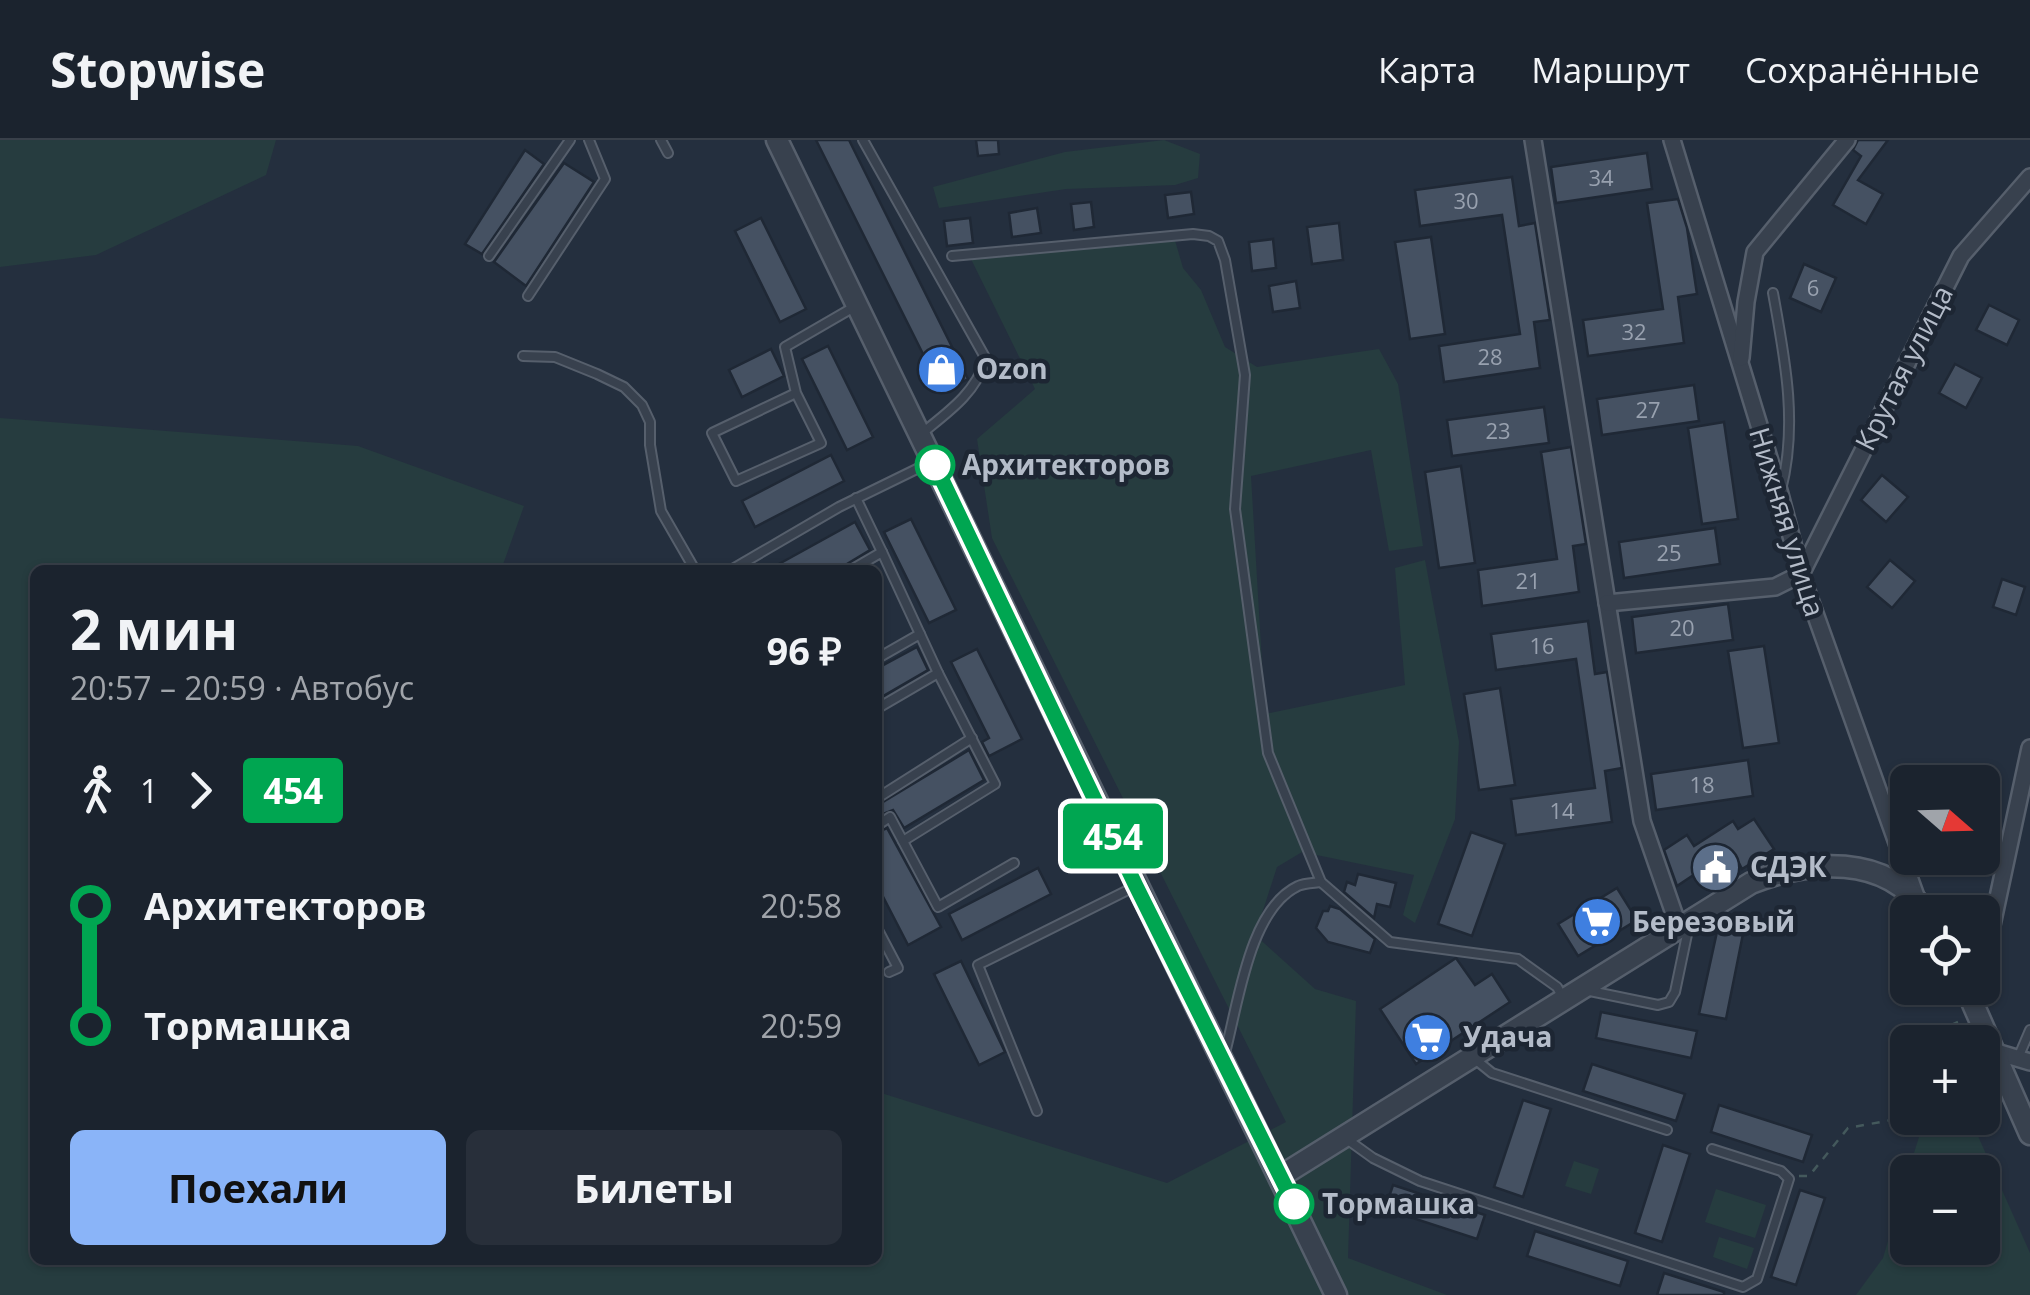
<!DOCTYPE html>
<html lang="ru">
<meta charset="utf-8">
<style>
:root{--surface:#1b232e;--page:#282f3a;--text:#f1f3f6;--muted:#a0a4aa;--line:#39404a;--accent:#8ab4f8}
body{margin:0;font-family:"Open Sans",sans-serif;background:var(--page);color:var(--text);height:100vh;display:flex;flex-direction:column;font-size:38px;white-space:nowrap}
*{box-sizing:border-box;margin:0}
p{font-size:32px;color:var(--muted)}
.icon{flex:none;width:55px;height:55px;fill:none;stroke:currentColor;stroke-width:2;stroke-linecap:round;stroke-linejoin:round}
.map{position:relative;flex:1;overflow:hidden}
.details{position:absolute;left:30px;top:425px;width:852px;height:700px;display:flex;flex-direction:column;background:var(--surface);border-radius:15px;box-shadow:0 2px 8px #0004,0 0 0 2px var(--line)}
.details>*{flex:none}
.badge{padding:0 20px;border-radius:8px;font-size:35px;line-height:65px}
.needle{width:65px;rotate:110deg}
.controls{position:absolute;left:1890px;top:625px;display:grid;gap:20px}
.controls a{display:grid;place-items:center;width:110px;height:110px;border-radius:15px;background:var(--surface);box-shadow:0 2px 8px #0004,0 0 0 2px var(--line);font-size:50px}
.map>.badge{position:absolute;translate:-50% -50%;box-shadow:0 0 0 5px #fff}
.legs{display:flex;align-items:center;gap:15px;height:110px;padding:0 40px;font-size:32px}
.legs p{margin-inline-start:auto}
.summary{display:flex;align-items:center;justify-content:space-between;height:170px;padding:0 40px}
h1{font-size:55px;font-weight:700;line-height:75px}
.button{display:flex;gap:20px;margin-top:auto;padding:20px 40px}
.button a{flex:1;height:115px;border-radius:15px;background:var(--accent);color:#111;font-size:40px;font-weight:700;line-height:115px;text-align:center}
.button a+a{background:var(--page);color:var(--text)}
ul{padding:0 40px;list-style:none}
li{display:flex;align-items:center;gap:35px;height:120px;font-size:38px}
li i{display:grid;place-items:center;width:15px;height:100%;margin:0 12px;background:currentColor}
li i::after{content:'';width:25px;height:25px;margin:-12px;border:8px solid;border-radius:50%;background:var(--surface)}
li p{margin-inline-start:auto}
li:first-child i{background:linear-gradient(#0000 50%,currentColor 0)}
li:last-child i{background:linear-gradient(currentColor 50%,#0000 0)}
header{display:flex;align-items:center;gap:60px;box-sizing:border-box;height:140px;padding:0 50px;background:var(--surface);border-bottom:2px solid var(--line)}
header strong{font-size:48px}
nav{display:flex;gap:55px;margin-inline-start:auto;font-size:35px}
.map>svg:first-child{display:block}
</style>
<header>
<strong>Stopwise</strong>
<nav><a>Карта</a><a>Маршрут</a><a>Сохранённые</a></nav>
</header>
<div class="map">
<svg width="2030" height="1155" viewBox="0 0 2030 1155">
<rect width="100%" height="100%" fill="#242f3e"/>
<!-- green -->
<g fill="#263c3f">
<path d="M0 0H276L266 35 96 115 0 127Z"/>
<path d="M1164 0 1200 14 1198 38 1175 45 1066 49 939 68 933 47 1065 12Z"/>
<path d="M1174 97 1183 128 1201 150 1225 207 1257 227 1379 209 1398 244 1423 406 1389 411 1371 310 1251 336 1265 574 1405 545 1395 428 1425 420 1459 602 1455 679 1415 783 1403 775 1414 735 1302 712 1277 727 1255 795 1315 849 1356 861 1348 1118 1447 1155H0V278L358 306 524 366 501 430H35V1120H878V952L1167 1043 1286 982 992 398 977 299 1035 249 970 117Z"/>
<path d="M1925 978H1970L2030 1113V1155H1856L1883 1118 1907 1036 1908 1108H1982V1032H1908Z"/>
<path d="M1574 1021 1599 1029 1591 1054 1565 1046Z"/>
<path d="M1716 1049 1766 1065 1755 1098 1705 1082Z"/>
<path d="M1719 1097 1754 1108 1747 1129 1713 1117Z"/>
</g>
<!-- building -->
<g fill="#455162" stroke="#1f2835" stroke-width="2.5">
<path d="M816 0H849L968 239 942 252Z"/>
<path d="M976 0H998L999 14 978 16Z"/>
<path d="M1858 0H1888L1858 40 1883 54 1866 84 1833 65 1861 16 1853 10Z"/>
<path d="M525 10 544 24 482 114 465 104Z"/>
<path d="M1647 13 1652 49 1556 63 1551 27Z"/>
<path d="M564 23 594 42 526 146 494 122Z"/>
<path d="M1512 37 1519 86 1535 83 1550 180 1534 182 1540 228 1444 242 1439 206 1520 194 1502 75 1420 86 1415 50Z"/>
<path d="M1191 52 1194 74 1168 78 1165 55Z"/>
<path d="M1678 59 1687 88 1697 154 1678 157 1684 203 1588 216 1583 180 1663 169 1647 63Z"/>
<path d="M1091 62 1094 87 1074 90 1071 64Z"/>
<path d="M1037 68 1041 93 1012 97 1009 73Z"/>
<path d="M761 78 806 169 780 182 735 91Z"/>
<path d="M970 78 973 103 947 106 944 81Z"/>
<path d="M1339 83 1343 120 1312 124 1307 87Z"/>
<path d="M1431 97 1445 194 1410 199 1395 102Z"/>
<path d="M1273 99 1276 128 1252 131 1249 102Z"/>
<path d="M1804 124 1836 138 1821 172 1790 158Z"/>
<path d="M1296 141 1300 168 1273 172 1269 146Z"/>
<path d="M1989 165 2019 180 2007 205 1976 190Z"/>
<path d="M828 206 873 297 847 310 802 219Z"/>
<path d="M771 209 784 236 742 257 729 230Z"/>
<path d="M1955 224 1982 238 1966 268 1939 253Z"/>
<path d="M1694 245 1699 281 1602 295 1597 259Z"/>
<path d="M1544 267 1549 303 1452 316 1447 280Z"/>
<path d="M1724 282 1738 379 1702 384 1688 288Z"/>
<path d="M1571 307 1586 404 1573 406 1579 452 1482 466 1478 430 1557 419 1541 312Z"/>
<path d="M831 315 844 341 755 387 742 361Z"/>
<path d="M1461 326 1475 423 1439 428 1425 332Z"/>
<path d="M1882 335 1908 357 1886 382 1861 360Z"/>
<path d="M911 379 956 470 929 483 884 392Z"/>
<path d="M855 382 870 410 837 430H768Z"/>
<path d="M1715 388 1720 424 1624 438 1619 402Z"/>
<path d="M1890 420 1915 441 1892 468 1867 447Z"/>
<path d="M2002 439 2025 447 2016 475 1993 467Z"/>
<path d="M1728 464 1733 500 1636 513 1632 477Z"/>
<path d="M1588 481 1595 534 1607 532 1622 628 1605 631 1612 682 1516 695 1511 659 1595 648 1576 519 1496 530 1491 494Z"/>
<path d="M1764 506 1779 603 1743 608 1728 511Z"/>
<path d="M917 507 928 530 878 559V528Z"/>
<path d="M977 509 1022 599 989 616 982 602 989 598 951 522Z"/>
<path d="M1500 548 1515 645 1479 650 1464 554Z"/>
<path d="M969 610 984 640 904 688 893 670 878 676V665Z"/>
<path d="M1748 620 1753 656 1656 670 1651 634Z"/>
<path d="M1754 679 1774 709 1742 729 1739 723 1712 741 1704 728 1677 746 1664 710 1687 695 1694 706 1733 681 1738 689Z"/>
<path d="M887 688 941 787 908 805 878 747V692Z"/>
<path d="M1471 692 1505 704 1472 796 1438 784Z"/>
<path d="M1038 728 1051 754 962 800 949 774Z"/>
<path d="M1358 734 1396 743 1390 767 1377 764 1374 778 1344 752 1347 742 1355 745Z"/>
<path d="M1617 748 1637 780 1578 816 1558 784Z"/>
<path d="M1330 766 1340 769 1375 799 1370 813 1328 802 1316 788 1323 771H1328Z"/>
<path d="M1720 778 1745 784 1726 879 1699 874Z"/>
<path d="M1456 818 1475 845 1492 834 1510 862 1416 924 1380 869Z"/>
<path d="M961 821 1005 912 979 925 934 834Z"/>
<path d="M1601 872 1697 891 1691 918 1596 898Z"/>
<path d="M1592 924 1685 954 1676 981 1583 951Z"/>
<path d="M1523 960 1551 969 1523 1057 1494 1047Z"/>
<path d="M1719 965 1812 995 1803 1022 1711 992Z"/>
<path d="M1663 1005 1690 1014 1662 1102 1635 1093Z"/>
<path d="M1393 1045 1485 1075 1477 1099 1385 1069Z"/>
<path d="M1800 1050 1825 1058 1796 1145 1771 1137Z"/>
<path d="M1535 1091 1628 1121 1620 1146 1527 1116Z"/>
<path d="M1664 1133 1724 1152V1155H1657Z"/>
</g>
<g fill="none" stroke-linecap="round" stroke-linejoin="round">
<defs>
<g id="service">
<path d="M661 0 668 13"/>
<path d="M863 0 986 219C975 254 948 272 921 294"/>
<path d="M489 116 570 0"/>
<path d="M952 116 1193 94 1209 96 1218 101 1225 120 1245 235 1235 369 1268 613 1321 742 1390 802 1518 819 1557 847 1562 856"/>
<path d="M1773 153C1785 219 1798 284 1781 350"/>
<path d="M528 156 605 39 589 0"/>
<path d="M523 216 555 217 597 234 624 247 642 265 650 282V305L661 371 695 430"/>
<path d="M796 253 821 303 736 341 712 293 796 253 785 207 854 167"/>
<path d="M856 358 882 412"/>
<path d="M731 430 839 367 929 323"/>
<path d="M851 430 882 412 938 533 995 644 903 701"/>
<path d="M878 518 920 494"/>
<path d="M878 568 938 533"/>
<path d="M879 657 972 598"/>
<path d="M878 685 890 677 938 767 1014 723"/>
<path d="M878 790 898 828 889 832"/>
<path d="M1585 850 1658 865 1669 862 1675 852 1689 785"/>
<path d="M1225 913C1238 865 1249 769 1298 746 1304 743 1314 743 1321 742"/>
<path d="M2018 918 2030 890"/>
<path d="M1476 920 1492 933 1667 990"/>
<path d="M1037 971 978 825 1136 746"/>
<path d="M1348 1000 1373 1018 1420 1041 1743 1147 1757 1139 1789 1039 1781 1031 1712 1009"/>
</g>
<g id="minor">
<path d="M1533 0 1642 681 1679 788"/>
<path d="M1672 0 1780 354 1801 434 1917 759"/>
<path d="M1741 218 1746 162 1755 112 1847 0"/>
<path d="M1607 463 1775 447 1801 434 1961 116 2030 37"/>
<path d="M1982 832 2030 608"/>
<path d="M1993 911 2030 922"/>
</g>
<g id="tertiary">
<path d="M777 0 1336 1155"/>
<path d="M1966 848 2030 994"/>
<path d="M1281 1036 1751 743C1808 720 1886 713 1925 772"/>
</g>
</defs>
<!-- service casing -->
<use href="#service" stroke="#565f6c" stroke-width="12"/>
<!-- minor casing -->
<use href="#minor" stroke="#565f6c" stroke-width="20"/>
<!-- tertiary casing -->
<use href="#tertiary" stroke="#565f6c" stroke-width="25"/>
<!-- path -->
<g stroke="#44595c" stroke-width="2.5" stroke-dasharray="8 8" stroke-linecap="butt">
<path d="M1930 902 1932 893 1958 882"/>
<path d="M1799 1036H1809L1848 988 1908 977"/>
</g>
<!-- service -->
<use href="#service" stroke="#38414e" stroke-width="8"/>
<!-- minor -->
<use href="#minor" stroke="#38414e" stroke-width="15"/>
<!-- tertiary -->
<use href="#tertiary" stroke="#38414e" stroke-width="20"/>
</g>
<g fill="none" stroke-linecap="round" stroke-linejoin="round">
<defs>
<path id="line-1" d="M935 325 1136 746 1294 1064"/>
</defs>
<!-- line-1 casing -->
<use href="#line-1" stroke="#fff" stroke-width="22"/>
<!-- line-1 -->
<use href="#line-1" stroke="#00a651" stroke-width="15"/>
</g>
<!-- icons -->
<defs>
<symbol id="shop-disc" viewBox="-11 -11 22 22"><circle r="9.5" fill="#3f7fe0" stroke="#1d2633"/><path d="M-5-2.5h2.3a2.7 3.5 0 0 1 5.4 0H5L5.5 6h-11ZM-1.5-2.5h3a1.5 2.3 0 0 0-3 0Z" fill="#fff"/></symbol>
<symbol id="civic-disc" viewBox="-11 -11 22 22"><circle r="9.5" fill="#5c6f8a" stroke="#1d2633"/><path d="M-.6-6.5H3V-4.5H.6V-3L4-1V1h2V6H-6V1h2V-1L-.6-3ZM-1.2 2.5V6h2.4V2.5Z" fill="#fff"/></symbol>
<symbol id="supermarket-disc" viewBox="-11 -11 22 22"><circle r="9.5" fill="#3f7fe0" stroke="#1d2633"/><path d="M-6-5.5h2.5l.6 2H6L4.5 2H-2.5L-4.4-4H-6ZM-1.5 3.2a1.3 1.3 0 1 0 .1 0ZM3 3.2a1.3 1.3 0 1 0 .1 0Z" fill="#fff"/></symbol>
</defs>
<g fill-rule="evenodd">
<use href="#shop-disc" x="914" y="202" width="55" height="55"/>
<use href="#civic-disc" x="1688" y="700" width="55" height="55"/>
<use href="#supermarket-disc" x="1570" y="754" width="55" height="55"/>
<use href="#supermarket-disc" x="1400" y="870" width="55" height="55"/>
</g>
<!-- markers -->
<g fill="#fff" stroke="#00a651" stroke-width="5">
<circle cx="935" cy="325" r="18"/>
<circle cx="1294" cy="1064" r="18"/>
</g>
<g text-anchor="middle" stroke-width="9" stroke-linejoin="round" paint-order="stroke">
<!-- number labels -->
<g font-size="22" fill="#98a1af">
<text x="1601" y="46">34</text>
<text x="1466" y="69">30</text>
<text x="1813" y="156">6</text>
<text x="1634" y="200">32</text>
<text x="1490" y="225">28</text>
<text x="1648" y="278">27</text>
<text x="1498" y="299">23</text>
<text x="1669" y="421">25</text>
<text x="1528" y="449">21</text>
<text x="1682" y="496">20</text>
<text x="1542" y="514">16</text>
<text x="1702" y="653">18</text>
<text x="1562" y="679">14</text>
</g>
<!-- street labels -->
<g font-size="28" fill="#b4bcc9" stroke="#1d2633">
<text transform="translate(1904 228) rotate(-63)" y="10">Крутая улица</text>
<text transform="translate(1787 382) rotate(73)" y="10">Нижняя улица</text>
</g>
<!-- poi labels -->
<g font-size="28" font-weight="bold" fill="#b4bcc9" stroke="#1d2633" text-anchor="start">
<text x="976" y="239">Ozon</text>
<text x="1750" y="737">СДЭК</text>
<text x="1632" y="792">Березовый</text>
<text x="1463" y="907">Удача</text>
</g>
<!-- stop labels -->
<g font-size="28" font-weight="bold" fill="#b4bcc9" stroke="#1d2633" text-anchor="start">
<text x="962" y="335">Архитекторов</text>
<text x="1322" y="1074">Тормашка</text>
</g>
</g>
</svg>
<div class="controls">
<a><svg class="needle" viewBox="-14 -14 28 28"><path d="M0-13l5 13h-10z" fill="#e53935"/><path d="M0 13l5-13h-10z" fill="#a0a4aa"/></svg></a>
<a><svg class="icon" aria-label="locate" viewBox="0 0 24 24"><circle cx="12" cy="12" r="6"/><path d="M12 2v4M12 18v4M2 12h4M18 12h4"/></svg></a>
<a>+</a>
<a>−</a>
</div>
<b class="badge" style="left:1113px;top:696px;background:#00a651;color:#fff">454</b>
<section class="details">
<div class="summary"><div><h1>2 мин</h1><p>20:57 – 20:59 · Автобус</p></div><b>96 ₽</b></div>
<div class="legs"><svg class="icon" aria-label="walk" viewBox="0 0 24 24"><circle cx="13" cy="4" r="2"/><path d="M13 8l-2 6 4 7M11 14l-3 7M7 12l3-4h3l4 4"/></svg>1<svg class="icon" aria-label="forward" viewBox="0 0 24 24"><path d="M9 5l7 7-7 7"/></svg><b class="badge" style="background:#00a651;color:#fff">454</b></div>
<ul>
<li><i style="color:#00a651"></i><b>Архитекторов</b><p>20:58</p></li>
<li><i style="color:#00a651"></i><b>Тормашка</b><p>20:59</p></li>
</ul>
<div class="button"><a>Поехали</a><a>Билеты</a></div>
</section>
</div>
